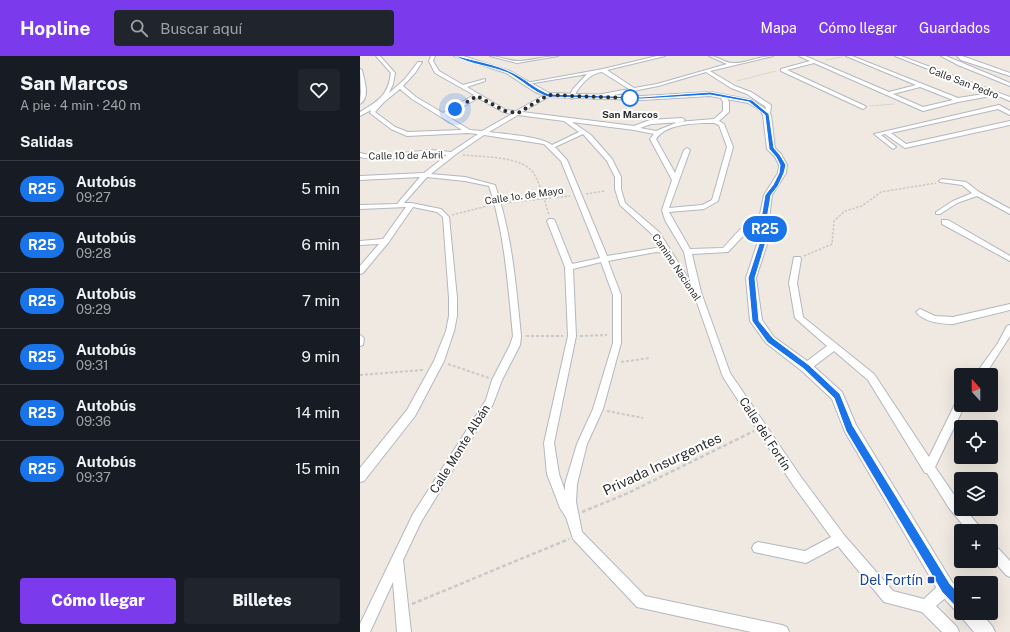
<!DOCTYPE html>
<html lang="es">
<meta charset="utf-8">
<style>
:root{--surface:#171b24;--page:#20242c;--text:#f1f3f6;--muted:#9ea1a6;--line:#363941;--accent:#7c3aed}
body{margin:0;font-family:"Public Sans",sans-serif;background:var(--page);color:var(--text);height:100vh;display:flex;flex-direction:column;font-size:15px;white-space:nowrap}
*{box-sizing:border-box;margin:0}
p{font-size:13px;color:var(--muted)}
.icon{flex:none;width:22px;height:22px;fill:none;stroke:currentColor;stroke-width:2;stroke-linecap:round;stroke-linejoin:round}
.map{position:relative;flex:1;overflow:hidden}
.drawer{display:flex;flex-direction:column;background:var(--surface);width:360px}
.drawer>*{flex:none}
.badge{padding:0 8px;border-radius:13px;font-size:14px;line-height:26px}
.needle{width:26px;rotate:339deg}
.fabs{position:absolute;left:594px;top:312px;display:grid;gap:8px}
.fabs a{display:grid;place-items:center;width:44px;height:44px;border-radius:4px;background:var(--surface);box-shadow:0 4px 16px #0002;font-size:20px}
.you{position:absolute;width:20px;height:20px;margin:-10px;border:3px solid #fff;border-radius:50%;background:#1a73e8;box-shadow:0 0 0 6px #1a73e833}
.map>.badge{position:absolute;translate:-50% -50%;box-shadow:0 0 0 2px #fff}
h2{padding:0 20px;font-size:15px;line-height:36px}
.round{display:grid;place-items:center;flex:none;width:42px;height:42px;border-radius:4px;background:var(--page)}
.summary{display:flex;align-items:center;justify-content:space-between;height:68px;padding:0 20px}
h1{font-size:19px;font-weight:800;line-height:30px}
.button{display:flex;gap:8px;margin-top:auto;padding:8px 20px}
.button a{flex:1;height:46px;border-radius:4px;background:var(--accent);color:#fff;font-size:16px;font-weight:800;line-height:46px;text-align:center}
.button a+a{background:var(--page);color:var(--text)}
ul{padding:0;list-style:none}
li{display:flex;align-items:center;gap:12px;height:56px;padding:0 20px;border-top:1px solid var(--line)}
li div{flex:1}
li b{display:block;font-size:15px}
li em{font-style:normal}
li .badge{min-width:44px;font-weight:700;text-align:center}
header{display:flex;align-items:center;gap:24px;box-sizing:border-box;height:56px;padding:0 20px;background:var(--accent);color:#fff}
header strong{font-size:19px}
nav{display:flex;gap:22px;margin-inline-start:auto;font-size:14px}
.search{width:280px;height:36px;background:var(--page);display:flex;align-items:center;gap:10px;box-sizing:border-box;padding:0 14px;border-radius:4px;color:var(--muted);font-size:15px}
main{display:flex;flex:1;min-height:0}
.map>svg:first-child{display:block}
</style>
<header>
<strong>Hopline</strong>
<div class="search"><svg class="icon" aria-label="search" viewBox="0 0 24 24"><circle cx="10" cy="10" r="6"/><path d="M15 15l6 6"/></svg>Buscar aquí</div>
<nav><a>Mapa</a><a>Cómo llegar</a><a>Guardados</a></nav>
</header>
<main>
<section class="drawer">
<div class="summary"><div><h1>San Marcos</h1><p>A pie · 4 min · 240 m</p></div><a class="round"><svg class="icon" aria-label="heart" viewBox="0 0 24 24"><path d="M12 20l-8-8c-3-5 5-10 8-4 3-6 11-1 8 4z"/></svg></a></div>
<h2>Salidas</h2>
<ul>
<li><span class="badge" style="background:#1a73e8;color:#fff">R25</span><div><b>Autobús</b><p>09:27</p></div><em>5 min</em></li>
<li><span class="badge" style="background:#1a73e8;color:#fff">R25</span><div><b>Autobús</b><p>09:28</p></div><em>6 min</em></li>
<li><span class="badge" style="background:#1a73e8;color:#fff">R25</span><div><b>Autobús</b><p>09:29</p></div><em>7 min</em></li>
<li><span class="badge" style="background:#1a73e8;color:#fff">R25</span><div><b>Autobús</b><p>09:31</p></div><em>9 min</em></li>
<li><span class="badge" style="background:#1a73e8;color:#fff">R25</span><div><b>Autobús</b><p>09:36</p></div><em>14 min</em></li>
<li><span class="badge" style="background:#1a73e8;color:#fff">R25</span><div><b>Autobús</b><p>09:37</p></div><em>15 min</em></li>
</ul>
<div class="button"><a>Cómo llegar</a><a>Billetes</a></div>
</section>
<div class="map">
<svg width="650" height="576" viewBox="0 0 650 576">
<rect width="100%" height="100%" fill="#efe9e1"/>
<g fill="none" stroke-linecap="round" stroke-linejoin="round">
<defs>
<g id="street">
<path d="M16 0H20L35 17 33 28 29 37 45 23 58 6H62L55 17 43 30 56 41 83 57 114 39 75 17 69 5 71 0H75L73 5 79 15 103 29 125 23V25L107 31 146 54 156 55 188 37 190 38V40L162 56 274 70 290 64 322 62 325 64 322 66 291 68 280 72 296 75 318 66 354 63 363 55V46L360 40 365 39 369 46V56L359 65 364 68 373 91 358 145 344 153 309 156 330 193 363 192C372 183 394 153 408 163L406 164 396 166 368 196 332 198 341 236 370 317 441 421 484 479 533 535 564 543 581 527 586 526 591 527 592 532 591 537 576 550 597 571 599 576H582L562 556 524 546 478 490 446 507 394 496 392 492 394 488 398 486 445 495 471 481 433 429 363 321 335 241 332 240 305 197 296 196 248 205 261 239V287L243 353 227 388 217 428 216 446 222 476 285 540 422 569 427 571 429 576H391L277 551 213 483 206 461 200 452 187 418 184 387 208 280 205 211 187 165 189 163H193L195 165 212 208 240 202 201 105 184 88 124 79 96 98 71 118 105 121 135 129C152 178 156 229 161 280L160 289 142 324 133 348 61 466 43 504 51 576H37L33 526 10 576H0V568L53 458 126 344 132 324 150 289 153 280C148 230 145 178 129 130L105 125 67 121 44 147H51L81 153 89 161 97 242V260L94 275 84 305 55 360 4 425 0 426V412L47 354 74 305 86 275 89 260V242L83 161 77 156 53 151 28 187 3 217 0 218V210L19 188 0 189V185L23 183 46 151 0 153V149L37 148 60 121 0 124V120L64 117 87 99C58 97 28 107 0 101V97L14 100 71 94 91 96 118 78 108 77 47 80 31 73 10 57 11 54 0 60V56C18 45 28 40 31 17ZM40 33 52 43 102 74 48 76 35 71 15 56 24 46ZM118 42 143 56 152 58 122 75 110 74 87 60ZM158 59 204 65 219 76 192 89C181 80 143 78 129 76ZM212 66 274 74 294 78 290 83 312 124 302 154 305 164 324 196 330 225 299 176 265 147 261 133V121L252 103 231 79ZM343 67H354L359 69 367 91 352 144 342 149 309 152 330 94 327 92 324 94 315 117 296 83C305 69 328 68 343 67ZM223 78 247 105 255 121V133L260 149 293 179 301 192H296L247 200 207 104 195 91ZM241 206 253 239V287L233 353 217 388 205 428V435L199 418 194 387 216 280 213 213Z"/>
<path d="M130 0C139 0 148 5 158 5 171 5 185 0 198 0L157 7Z"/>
<path d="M297 0H305L247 14 274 32 297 28 367 8 349 0C358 0 364 7 373 7 383 8 400 0 413 0L350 15 375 30 391 36 411 49 410 59 407 61 404 59 406 51 387 38 371 32 346 16 298 30 234 43 232 42V40L269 33 242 16C232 17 223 26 217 35 215 38 215 40 212 43L209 41 213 33 227 18 168 28 166 27 243 13Z"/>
<path d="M439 0H445L529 36 556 29 486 0H492L598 42 630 37 535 0H541L650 41V45L636 39 598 46 563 55 454 7 427 14 505 50 506 51 503 53 421 15V13L450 5ZM560 31 593 44 563 51 533 38Z"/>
<path d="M581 0H586L643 24 650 27V30L598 9Z"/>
<path d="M597 0H602L650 17V20L601 4Z"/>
<path d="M0 13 2 14C4 24 11 41 0 48L1 36Z"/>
<path d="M639 49 650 55V59L638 53 531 77 546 88 650 65V69L545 92 525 78 521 79 535 90 536 91 533 93 514 78Z"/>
<path d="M582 123 606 126 619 136 650 153V158L617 140 597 147 580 158H576V156L593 145 612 137 602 129 580 126 579 125Z"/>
<path d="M582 164H588L650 200V205L582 168Z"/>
<path d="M434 201H440L441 203 437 227 443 261 514 318 569 401 597 344 601 343V349H605L575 411 601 449V453H605L620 471 622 475H608L589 452 567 417H565L508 324 474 295 449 314H443L441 311 443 308 467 290 435 262 429 227Z"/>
<path d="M650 248V254L593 268C580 268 564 266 556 256L560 253 575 260 593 261Z"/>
<path d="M650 269V280L625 319H615L638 287 647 270Z"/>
<path d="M0 279 4 282 3 289 0 290Z"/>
<path d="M631 487 635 489 650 505V521L646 519 631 502Z"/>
</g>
<path id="secondary" d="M94 0H103L150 15 189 37 282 40 350 36 392 44 404 52 411 59 415 92 421 98 427 109 426 117 412 139 409 163 410 179 396 222 402 264 414 281 450 307 482 336 496 369 592 526 601 535V557H621L632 570 635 576H614L603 563 600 556 595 554 580 538 485 376 472 343 442 315 406 287 390 265 386 222 400 179 399 163 404 139 418 117 419 109 415 101 407 93 403 59 400 54 388 47 350 40 282 44 188 41 175 36 146 17Z"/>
</defs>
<!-- street casing -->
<use href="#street" stroke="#b4b7c1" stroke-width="2"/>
<!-- secondary casing -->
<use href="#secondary" stroke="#b4b7c1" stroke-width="2"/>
<!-- path-far3 -->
<g stroke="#c9c9c9" stroke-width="1" stroke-dasharray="1.5 1" stroke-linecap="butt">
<path d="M466 4 482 1"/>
<path d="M377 25 416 15"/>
<path d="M510 50 534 48"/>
</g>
<!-- path-far2 -->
<g stroke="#c9c9c9" stroke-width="1.5" stroke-dasharray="2.5 1.5" stroke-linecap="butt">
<path d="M103 99C122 101 155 100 170 113 179 121 185 147 189 159"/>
<path d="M226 138 245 135"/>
<path d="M145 147 210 140"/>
<path d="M92 159 131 149"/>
<path d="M444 200 472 188 474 165 485 155 502 150 521 136 576 127"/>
</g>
<!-- path-far1 -->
<g stroke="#c9c9c9" stroke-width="2" stroke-dasharray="3 2" stroke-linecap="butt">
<path d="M166 280H203"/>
<path d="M220 280 247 279"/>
<path d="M261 306 290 302"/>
<path d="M88 308 129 322"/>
<path d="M0 319 63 314"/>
<path d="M247 355 283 362"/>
</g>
<!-- path -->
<g stroke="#c9c9c9" stroke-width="2.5" stroke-dasharray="4 2.5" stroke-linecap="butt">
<path d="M222 456 268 437 394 375"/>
<path d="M52 548 209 483"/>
</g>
<!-- street -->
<use href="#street" fill="#fff" fill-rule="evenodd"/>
<!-- secondary -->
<use href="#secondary" fill="#fff" fill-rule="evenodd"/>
</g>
<!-- line -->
<path fill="#1a73e8" stroke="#fff" d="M95 0H98C115 5 135 8 151 16 165 22 175 33 189 38L282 41 350 36 392 44 409 58 414 92 420 99 426 109 424 117 418 130 411 139 407 163 408 179 395 222 399 265 413 282 449 309 480 338 493 370 590 528 605 544 607 548 605 552 601 554 597 552 582 536 486 375 474 342 444 313 407 286 392 265 388 222 402 179 401 163 405 139 413 129 419 117 420 109 416 101 409 93 405 59 389 46 350 39 282 43 188 41C173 36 162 24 148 17 131 10 111 9 95 0Z"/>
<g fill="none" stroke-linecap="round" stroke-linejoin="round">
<!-- walk -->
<path stroke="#2e2e2e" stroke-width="4" stroke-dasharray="0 7.2" d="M95 53 117 40 145 55 158 57 188 39 270 42"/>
</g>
<!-- markers -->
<circle fill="#fff" stroke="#1a73e8" stroke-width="2" cx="270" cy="42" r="8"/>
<rect fill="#1a4fb4" stroke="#fff" stroke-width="1.5" x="567" y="520" width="8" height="8" rx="2"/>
<g text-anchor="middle" stroke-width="4" stroke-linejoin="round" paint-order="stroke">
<!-- far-street labels -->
<g font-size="10" fill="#2e2e2e" stroke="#fff">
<text transform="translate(604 26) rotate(21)" y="4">Calle San Pedro</text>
<text transform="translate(46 99) rotate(-1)" y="4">Calle 10 de Abril</text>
<text transform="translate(164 139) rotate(-8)" y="4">Calle 1o. de Mayo</text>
<text transform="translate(317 211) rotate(56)" y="4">Camino Nacional</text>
</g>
<!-- far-stop labels -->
<g font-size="10" font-weight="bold" fill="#2e2e2e" stroke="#fff">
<text x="270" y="62">San Marcos</text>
</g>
<!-- street labels -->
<g font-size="12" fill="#2e2e2e" stroke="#fff">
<text transform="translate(405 378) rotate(57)" y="4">Calle del Fortín</text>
<text transform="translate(100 393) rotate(-58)" y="4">Calle Monte Albán</text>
</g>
<!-- near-street labels -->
<g font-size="14" fill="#2e2e2e" stroke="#fff">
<text transform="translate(302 408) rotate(-25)" y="5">Privada Insurgentes</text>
</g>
<!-- near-transit labels -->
<g font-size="14" fill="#164399" stroke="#fff" text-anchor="end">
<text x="563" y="529">Del Fortín</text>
</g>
</g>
</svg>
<div class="fabs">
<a><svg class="needle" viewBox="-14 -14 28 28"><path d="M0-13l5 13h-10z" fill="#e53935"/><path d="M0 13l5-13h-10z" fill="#9ea1a6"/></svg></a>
<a><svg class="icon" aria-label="locate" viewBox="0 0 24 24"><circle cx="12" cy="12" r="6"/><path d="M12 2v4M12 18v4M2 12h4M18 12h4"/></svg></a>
<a><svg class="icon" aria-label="layers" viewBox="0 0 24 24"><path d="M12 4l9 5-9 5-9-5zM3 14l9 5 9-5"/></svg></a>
<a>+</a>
<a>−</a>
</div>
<div class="you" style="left:95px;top:53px"></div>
<b class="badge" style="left:405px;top:173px;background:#1a73e8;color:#fff">R25</b>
</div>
</main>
